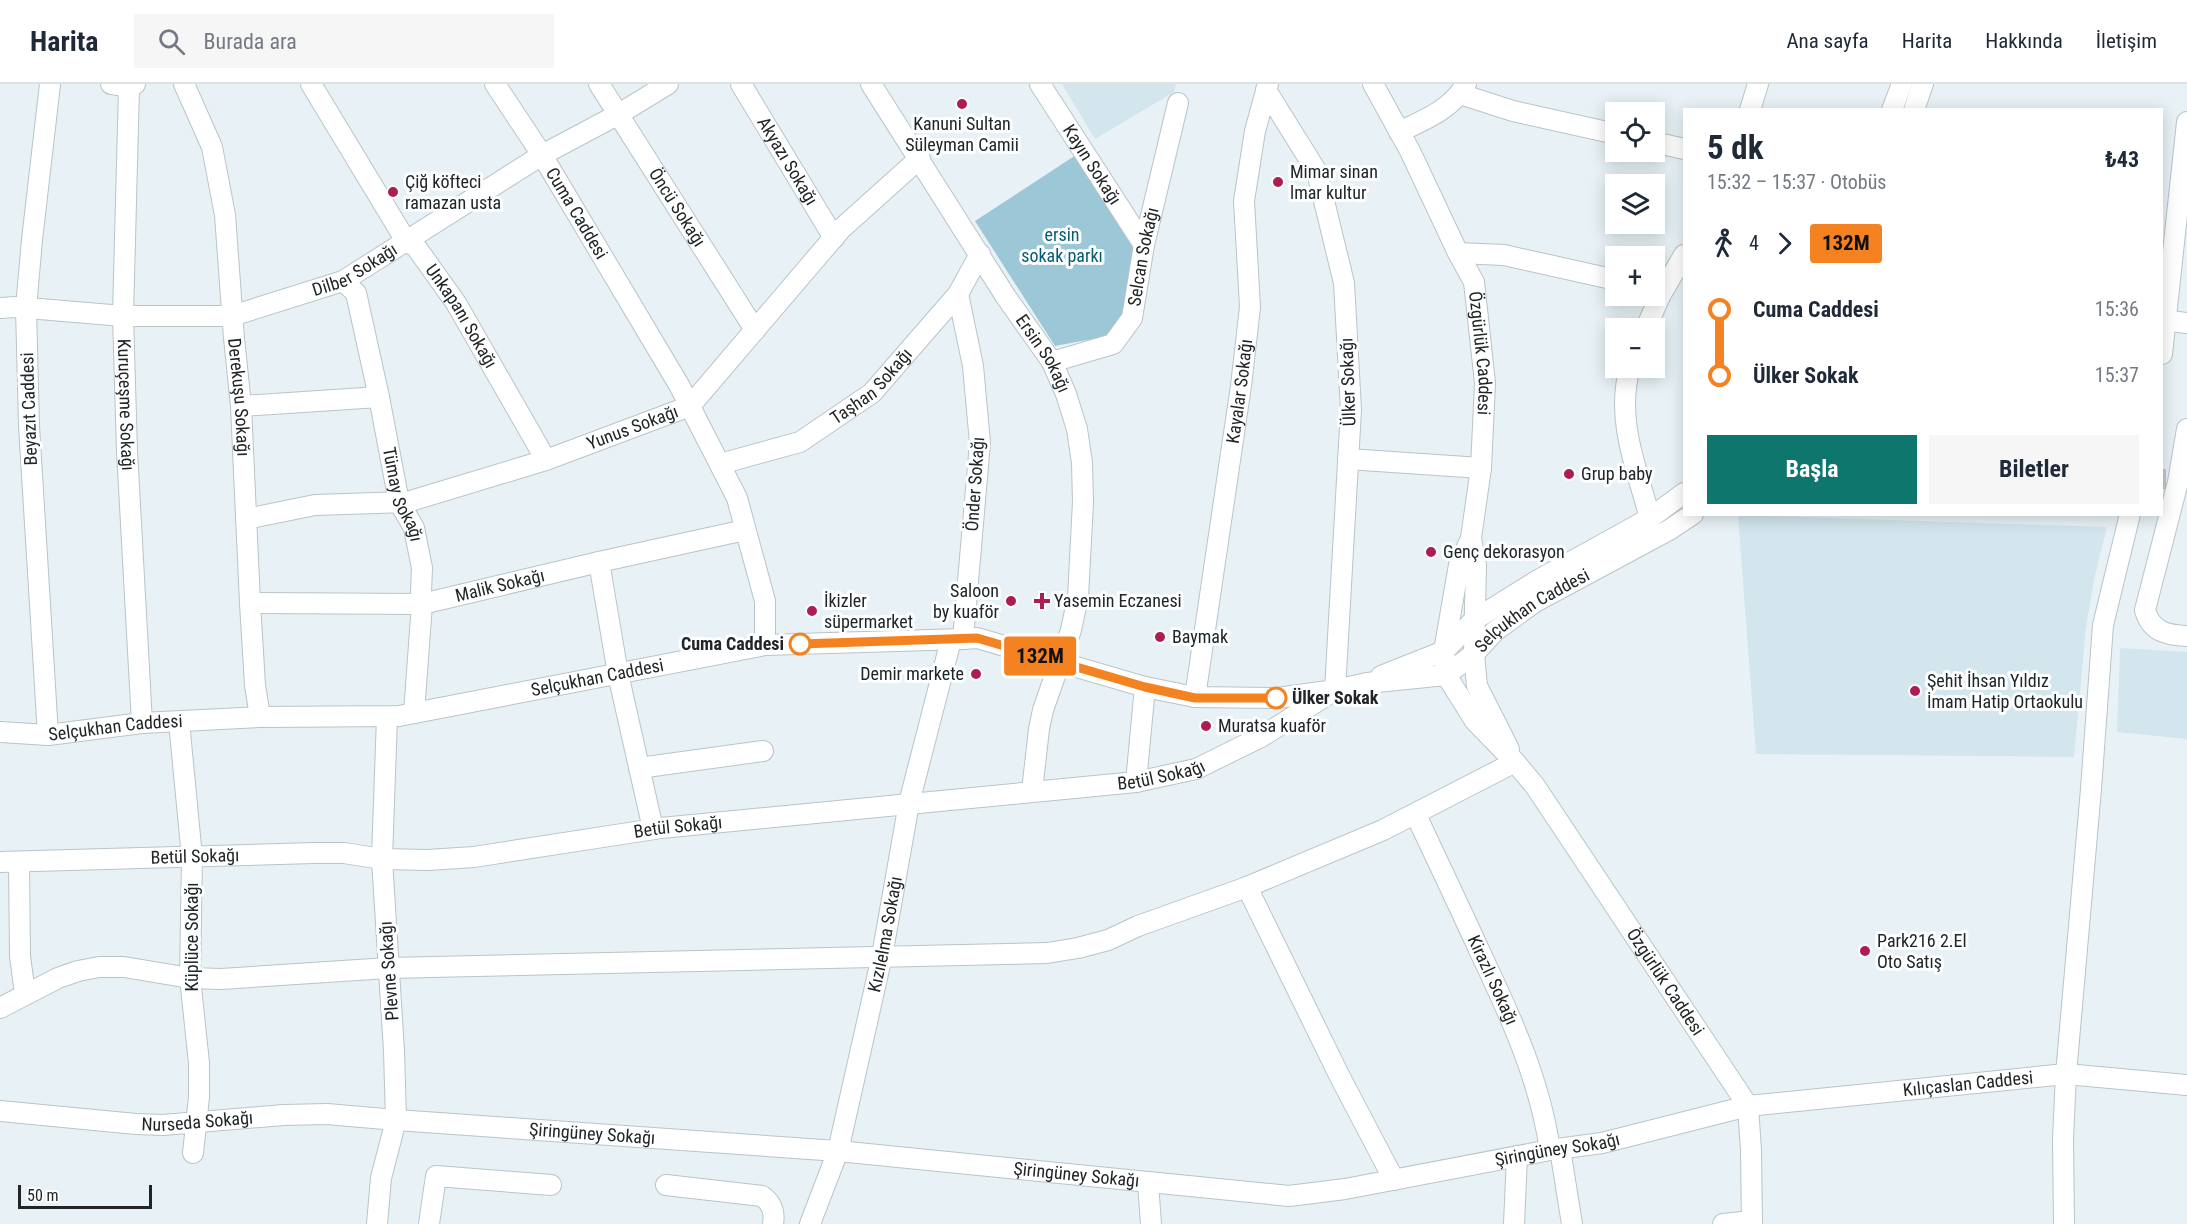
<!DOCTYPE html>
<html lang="tr">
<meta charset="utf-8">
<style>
:root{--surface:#fff;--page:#f6f6f7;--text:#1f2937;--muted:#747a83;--line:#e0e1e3;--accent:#0f766e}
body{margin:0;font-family:"Roboto Condensed",sans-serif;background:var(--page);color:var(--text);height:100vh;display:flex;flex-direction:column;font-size:22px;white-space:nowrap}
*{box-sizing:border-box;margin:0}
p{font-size:20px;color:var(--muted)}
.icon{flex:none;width:33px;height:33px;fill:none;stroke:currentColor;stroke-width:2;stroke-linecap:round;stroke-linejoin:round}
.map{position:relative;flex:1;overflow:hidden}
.sheet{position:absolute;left:1683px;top:24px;width:480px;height:408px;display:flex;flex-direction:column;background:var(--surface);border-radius:0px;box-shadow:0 3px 15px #0003}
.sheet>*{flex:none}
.badge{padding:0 12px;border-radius:4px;font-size:21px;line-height:39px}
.fabs{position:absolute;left:1605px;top:18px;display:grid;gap:12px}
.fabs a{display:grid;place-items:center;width:60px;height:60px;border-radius:0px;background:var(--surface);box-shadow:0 3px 15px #0003;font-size:30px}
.scale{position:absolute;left:18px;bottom:15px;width:134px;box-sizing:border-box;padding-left:6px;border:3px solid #212526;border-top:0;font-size:16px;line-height:21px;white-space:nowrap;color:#212526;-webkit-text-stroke:4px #fcfeff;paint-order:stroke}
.map>.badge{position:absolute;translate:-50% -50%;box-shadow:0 0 0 3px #fff}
.legs{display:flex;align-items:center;gap:9px;height:66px;padding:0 24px;font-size:20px}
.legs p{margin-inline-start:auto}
.overview{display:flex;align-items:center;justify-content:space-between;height:102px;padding:0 24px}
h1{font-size:33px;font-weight:700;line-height:45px}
.cta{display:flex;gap:12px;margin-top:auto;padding:12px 24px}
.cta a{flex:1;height:69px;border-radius:0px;background:var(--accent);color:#fff;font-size:24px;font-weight:700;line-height:69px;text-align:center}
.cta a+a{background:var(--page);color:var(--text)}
ul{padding:0 24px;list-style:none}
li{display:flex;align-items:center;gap:21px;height:66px;font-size:22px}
li i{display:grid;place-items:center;width:9px;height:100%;margin:0 8px;background:currentColor}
li i::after{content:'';width:15px;height:15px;margin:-8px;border:4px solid;border-radius:50%;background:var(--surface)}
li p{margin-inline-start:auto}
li:first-child i{background:linear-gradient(#0000 50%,currentColor 0)}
li:last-child i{background:linear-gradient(currentColor 50%,#0000 0)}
header{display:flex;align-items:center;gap:36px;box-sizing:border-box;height:84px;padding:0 30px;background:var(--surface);border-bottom:2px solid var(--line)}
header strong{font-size:28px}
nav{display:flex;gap:33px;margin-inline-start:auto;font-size:21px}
.search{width:420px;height:54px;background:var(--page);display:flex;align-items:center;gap:15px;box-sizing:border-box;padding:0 21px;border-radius:0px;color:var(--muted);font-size:22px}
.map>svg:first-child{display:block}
</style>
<header>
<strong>Harita</strong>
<div class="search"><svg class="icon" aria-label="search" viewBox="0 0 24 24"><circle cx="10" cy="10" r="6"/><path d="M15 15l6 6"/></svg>Burada ara</div>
<nav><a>Ana sayfa</a><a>Harita</a><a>Hakkında</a><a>İletişim</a></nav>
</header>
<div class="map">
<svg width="2187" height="1140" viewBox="0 0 2187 1140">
<rect width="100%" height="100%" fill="#e8f2f6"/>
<!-- built -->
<g fill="#d3e6ed">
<path d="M1062 0H1176L1174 8 1095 55Z"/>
<path d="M1738 431 2107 443 2095 491 2086 543 2074 673 1756 670Z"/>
<path d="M2120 564 2187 568V655L2117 648Z"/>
</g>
<!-- green -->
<path fill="#9bc7d7" d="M1076 71 1136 165 1124 233 1108 252 1055 262 975 137Z"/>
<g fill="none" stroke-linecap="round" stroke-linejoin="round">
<!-- minor-tunnel -->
<path stroke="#c0c9cc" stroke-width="20" stroke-dasharray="20 10" stroke-linecap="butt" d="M2162 395H2166"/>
<defs>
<g id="minor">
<path d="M111 0 129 3 135 0"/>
<path id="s1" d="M184 0 212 63 225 131 234 254 241 322 250 519 255 601 260 633"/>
<path id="s2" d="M311 0 406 157 416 163 456 219 546 376"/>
<path id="s3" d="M495 0 542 71 679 301 737 414 765 517V561"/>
<path id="s4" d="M599 0 755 246"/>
<path id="s5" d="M741 0 834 154"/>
<path id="s6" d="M871 0 1006 213 1052 278 1066 310 1077 345 1082 379 1083 418 1078 513 1071 546 1043 626 1039 645 1032 707"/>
<path id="s7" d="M1040 0 1144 161"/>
<path id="s8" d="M1373 0 1410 67 1458 169 1474 198 1485 299 1481 384 1471 454 1459 481 1444 567 1446 591 1475 637 1515 678 1535 702 1748 1022 1751 1066 1752 1140"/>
<path id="s9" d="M129 3 123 232 127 367 142 639"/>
<path d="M1460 10 1513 27 1616 50"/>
<path d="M1750 26 1758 0"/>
<path d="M1892 26 1902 0"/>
<path d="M1914 26 1923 0"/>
<path d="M1399 48C1424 36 1451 26 1466 0"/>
<path d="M1654 58 1684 65"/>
<path d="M1458 169 1504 171 1616 196"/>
<path id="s10" d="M343 197 356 209 379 313 399 418 414 444 422 484 421 508 422 520 414 629"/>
<path d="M958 210 973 282 980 359 963 555"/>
<path d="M1654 210 1660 212 1684 171"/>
<path id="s11" d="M0 224 16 223 123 232H232L343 197 542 71 619 30 668 0"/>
<path d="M2162 236 2187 239"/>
<path d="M1646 244 1660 212"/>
<path d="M2162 270 2187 38"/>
<path id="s12" d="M1052 278 1113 260 1132 234 1144 161 1178 19"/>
<path d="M1630 284C1615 334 1637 386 1650 434"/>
<path d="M241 322 379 313"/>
<path d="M2187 345 2178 398 2145 526C2151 548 2167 551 2187 552"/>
<path d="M1348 375 1481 384"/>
<path id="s13" d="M720 380 800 358 872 309 958 210 980 170"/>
<path id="s14" d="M246 435 315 421 407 418 546 376 690 322 841 145 920 74"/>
<path d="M1471 454 1476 481 1474 570 1477 602 1509 665"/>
<path d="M599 478 618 590 653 745"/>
<path id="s15" d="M250 519 422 520 599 478 745 446"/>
<path d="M1381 592 1444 567 1474 536 1538 496 1650 434 1684 409"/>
<path id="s16" d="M1195 613 1241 302 1250 223 1244 117 1255 47 1268 0"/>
<path d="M179 638 192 773 190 894 199 979V1013L193 1069"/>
<path id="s17" d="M0 648 48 651 142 639 260 633 399 632 765 561 963 555 977 554 1145 603 1195 613 1278 614 1335 606 1367 599 1446 591 1474 570 1495 547 1535 518 1669 446 1693 430"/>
<path d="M48 651 29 342 26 224 32 156 50 0"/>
<path d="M639 684 763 667"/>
<path d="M1136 698 1145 603"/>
<path id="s18" d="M1416 731C1437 776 1459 822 1480 868 1510 931 1540 996 1550 1066"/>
<path id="s19" d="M0 778 314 769H344L382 775 428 776 474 773 661 744 1136 698 1196 685 1261 653 1335 606 1351 326 1344 199 1317 88 1266 6"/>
<path d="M19 778 20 872 25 910"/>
<path d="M1247 803 1340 993 1394 1096"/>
<path d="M0 924 58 894 78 887 99 883H124L190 894 221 895 388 884 1047 869 1078 864 1108 856 1138 842 1247 803 1383 746 1515 678"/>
<path id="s20" d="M0 1027 136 1040 163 1041 284 1031 327 1030 396 1036 838 1067 1289 1112 1345 1105 1550 1066 1602 1059 1748 1022 2066 990 2187 1001"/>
<path d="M1560 1065 1572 1140"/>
<path d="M1148 1099 1151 1140"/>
<path d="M666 1101 762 1112C772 1119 775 1128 773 1140"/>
<path d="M377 1140 381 1094 396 1036 394 967 382 775 387 633"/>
<path d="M429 1140 436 1092 551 1101"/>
<path id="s21" d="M810 1140 838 1067 882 872 909 719 951 556"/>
<path d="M1514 1140 1517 1072"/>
<path d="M1723 1140 1752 1137"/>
<path d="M2064 1140 2063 1055 2066 990 2091 705 2103 541 2130 430"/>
</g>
</defs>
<!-- minor casing -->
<use href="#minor" stroke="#bac4c8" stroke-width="22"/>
<!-- minor -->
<use href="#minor" stroke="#fff" stroke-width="20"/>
</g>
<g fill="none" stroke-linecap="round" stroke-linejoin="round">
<defs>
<path id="line-1" d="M800 560 977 554 1145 603 1195 614H1276"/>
</defs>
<!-- line-1 casing -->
<use href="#line-1" stroke="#fff" stroke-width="14"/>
<!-- line-1 -->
<use href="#line-1" stroke="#f58220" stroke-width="9"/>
</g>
<!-- markers -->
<g fill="#ae1d51" stroke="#fcfeff" stroke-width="2">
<circle cx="962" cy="20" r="6"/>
<circle cx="1278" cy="98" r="6"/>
<circle cx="393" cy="108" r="6"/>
<circle cx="1569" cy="390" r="6"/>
<circle cx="1431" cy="468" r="6"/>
<circle cx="1011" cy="517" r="6"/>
<path d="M1039 508h6v6h6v6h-6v6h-6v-6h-6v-6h6z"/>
<circle cx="812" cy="527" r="6"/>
<circle cx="1160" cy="553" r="6"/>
<circle cx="976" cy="590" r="6"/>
<circle cx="1915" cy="607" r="6"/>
<circle cx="1206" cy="642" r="6"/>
<circle cx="1865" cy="867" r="6"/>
</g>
<g fill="#fff" stroke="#f58220" stroke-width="3">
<circle cx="800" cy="560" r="10"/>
<circle cx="1276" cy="614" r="10"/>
</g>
<g text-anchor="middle" stroke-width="6" stroke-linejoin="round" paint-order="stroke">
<!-- poi labels -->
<g font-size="18" fill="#212526" stroke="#fcfeff" text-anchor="start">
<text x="962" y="46" text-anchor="middle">Kanuni Sultan<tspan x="962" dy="21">Süleyman Camii</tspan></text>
<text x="1290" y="94">Mimar sinan<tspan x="1290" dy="21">lmar kultur</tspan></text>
<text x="405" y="104">Çiğ köfteci<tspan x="405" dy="21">ramazan usta</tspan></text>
<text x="1581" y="396">Grup baby</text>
<text x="1443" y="474">Genç dekorasyon</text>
<text x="999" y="513" text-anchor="end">Saloon<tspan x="999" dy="21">by kuaför</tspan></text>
<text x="824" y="523">İkizler<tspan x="824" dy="21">süpermarket</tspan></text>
<text x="1054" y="523">Yasemin Eczanesi</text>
<text x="1172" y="559">Baymak</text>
<text x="964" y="596" text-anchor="end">Demir markete</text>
<text x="1927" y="603">Şehit İhsan Yıldız<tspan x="1927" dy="21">İmam Hatip Ortaokulu</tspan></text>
<text x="1218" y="648">Muratsa kuaför</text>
<text x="1877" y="863">Park216 2.El<tspan x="1877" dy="21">Oto Satış</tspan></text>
</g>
<!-- street labels -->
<g font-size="18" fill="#212526" stroke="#fcfeff">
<text dy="6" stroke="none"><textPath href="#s5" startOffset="90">Akyazı Sokağı</textPath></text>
<text dy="6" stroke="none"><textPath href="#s7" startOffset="96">Kayın Sokağı</textPath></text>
<text dy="6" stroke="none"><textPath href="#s4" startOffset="146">Öncü Sokağı</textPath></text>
<text dy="6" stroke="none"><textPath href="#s3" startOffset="153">Cuma Caddesi</textPath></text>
<text dy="6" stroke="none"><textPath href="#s12" startOffset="158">Selcan Sokağı</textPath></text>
<text dy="6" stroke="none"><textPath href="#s11" startOffset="364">Dilber Sokağı</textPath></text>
<text dy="6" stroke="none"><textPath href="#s2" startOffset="278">Unkapanı Sokağı</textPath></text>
<text dy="6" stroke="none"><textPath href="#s8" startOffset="294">Özgürlük Caddesi</textPath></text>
<text dy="6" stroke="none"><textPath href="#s6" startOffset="320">Ersin Sokağı</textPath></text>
<text transform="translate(1348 298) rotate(-92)" y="6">Ülker Sokağı</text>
<text dy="6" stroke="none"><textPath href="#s13" startOffset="174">Taşhan Sokağı</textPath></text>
<text dy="6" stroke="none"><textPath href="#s16" startOffset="309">Kayalar Sokağı</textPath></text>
<text dy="6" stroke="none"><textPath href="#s1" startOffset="321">Derekuşu Sokağı</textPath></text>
<text dy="6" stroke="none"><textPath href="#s9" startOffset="318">Kuruçeşme Sokağı</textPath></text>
<text transform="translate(29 325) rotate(-92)" y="6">Beyazıt Caddesi</text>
<text dy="6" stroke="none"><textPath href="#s14" startOffset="400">Yunus Sokağı</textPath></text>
<text transform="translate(975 400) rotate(-86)" y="6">Önder Sokağı</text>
<text dy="6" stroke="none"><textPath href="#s10" startOffset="225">Tümay Sokağı</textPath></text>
<text dy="6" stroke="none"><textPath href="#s15" startOffset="252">Malik Sokağı</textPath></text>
<text dy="6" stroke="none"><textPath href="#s17" startOffset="1572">Selçukhan Caddesi</textPath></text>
<text dy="6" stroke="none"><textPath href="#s17" startOffset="602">Selçukhan Caddesi</textPath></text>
<text dy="6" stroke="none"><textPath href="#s17" startOffset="116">Selçukhan Caddesi</textPath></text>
<text dy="6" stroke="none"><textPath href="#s19" startOffset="1167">Betül Sokağı</textPath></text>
<text dy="6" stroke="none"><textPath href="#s19" startOffset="681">Betül Sokağı</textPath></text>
<text dy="6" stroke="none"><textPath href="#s19" startOffset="195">Betül Sokağı</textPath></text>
<text dy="6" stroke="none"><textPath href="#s21" startOffset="300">Kızılelma Sokağı</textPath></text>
<text transform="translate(192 853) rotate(-90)" y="6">Küplüce Sokağı</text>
<text transform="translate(389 887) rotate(-94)" y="6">Plevne Sokağı</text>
<text dy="6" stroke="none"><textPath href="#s18" startOffset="182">Kirazlı Sokağı</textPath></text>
<text dy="6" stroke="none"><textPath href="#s8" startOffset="999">Özgürlük Caddesi</textPath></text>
<text dy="6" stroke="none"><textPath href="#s20" startOffset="1983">Kılıçaslan Caddesi</textPath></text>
<text dy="6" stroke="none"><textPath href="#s20" startOffset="198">Nurseda Sokağı</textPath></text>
<text dy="6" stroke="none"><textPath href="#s20" startOffset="594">Şiringüney Sokağı</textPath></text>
<text dy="6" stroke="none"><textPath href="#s20" startOffset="1566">Şiringüney Sokağı</textPath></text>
<text dy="6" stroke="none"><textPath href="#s20" startOffset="1080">Şiringüney Sokağı</textPath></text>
</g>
<!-- park labels -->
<g font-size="18" fill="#065b71" stroke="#fcfeff">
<text x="1062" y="157">ersin<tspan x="1062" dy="21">sokak parkı</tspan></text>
</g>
<!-- stop labels -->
<g font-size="18" font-weight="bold" fill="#212526" stroke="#fcfeff" text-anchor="end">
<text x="784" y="566">Cuma Caddesi</text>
<text x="1292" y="620" text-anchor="start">Ülker Sokak</text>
</g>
</g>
</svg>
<div class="fabs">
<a><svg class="icon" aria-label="locate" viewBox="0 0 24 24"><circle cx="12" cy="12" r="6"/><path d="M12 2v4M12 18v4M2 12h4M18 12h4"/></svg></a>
<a><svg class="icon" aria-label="layers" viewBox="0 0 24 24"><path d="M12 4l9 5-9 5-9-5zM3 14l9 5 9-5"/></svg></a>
<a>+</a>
<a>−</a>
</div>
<div class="scale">50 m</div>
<b class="badge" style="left:1040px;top:572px;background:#f58220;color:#111">132M</b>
<section class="sheet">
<div class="overview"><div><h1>5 dk</h1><p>15:32 – 15:37 · Otobüs</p></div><b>₺43</b></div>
<div class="legs"><svg class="icon" aria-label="walk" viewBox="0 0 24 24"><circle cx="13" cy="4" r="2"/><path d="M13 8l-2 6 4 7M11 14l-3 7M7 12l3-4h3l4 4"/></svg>4<svg class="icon" aria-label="forward" viewBox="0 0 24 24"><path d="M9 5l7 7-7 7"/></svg><b class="badge" style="background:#f58220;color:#111">132M</b></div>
<ul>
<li><i style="color:#f58220"></i><b>Cuma Caddesi</b><p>15:36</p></li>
<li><i style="color:#f58220"></i><b>Ülker Sokak</b><p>15:37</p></li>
</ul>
<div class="cta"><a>Başla</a><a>Biletler</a></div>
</section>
</div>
